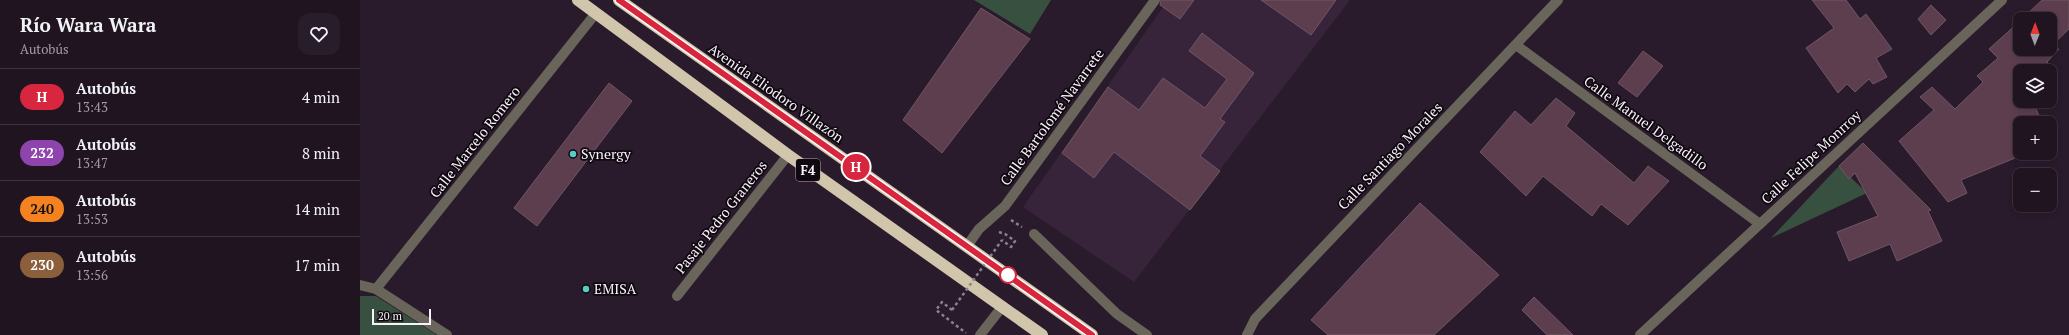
<!DOCTYPE html>
<html lang="es">
<meta charset="utf-8">
<style>
:root{--surface:#201421;--page:#281d2a;--text:#f1f3f6;--muted:#a29ea5;--line:#3d333f}
body{margin:0;font-family:"PT Serif",serif;background:var(--page);color:var(--text);height:100vh;display:flex;flex-direction:column;font-size:15px;white-space:nowrap}
*{box-sizing:border-box;margin:0}
p{font-size:13px;color:var(--muted)}
.icon{flex:none;width:22px;height:22px;fill:none;stroke:currentColor;stroke-width:2;stroke-linecap:round;stroke-linejoin:round}
.map{position:relative;flex:1;overflow:hidden}
.panel{display:flex;flex-direction:column;background:var(--surface);width:360px}
.panel>*{flex:none}
.badge{padding:0 8px;border-radius:13px;font-size:14px;line-height:26px}
.needle{width:26px;rotate:1deg}
.tools{position:absolute;left:1653px;top:12px;display:grid;gap:8px}
.tools a{display:grid;place-items:center;width:44px;height:44px;border-radius:8px;background:var(--surface);box-shadow:0 2px 6px #0003,0 0 0 1px var(--line);font-size:20px}
.scale{position:absolute;left:12px;bottom:10px;width:59px;box-sizing:border-box;padding-left:4px;border:2px solid #fbf1fc;border-top:0;font-size:11px;line-height:14px;white-space:nowrap;color:#fbf1fc;-webkit-text-stroke:3px #0e080f;paint-order:stroke}
.map>.badge{position:absolute;translate:-50% -50%;box-shadow:0 0 0 2px #fff}
.round{display:grid;place-items:center;flex:none;width:42px;height:42px;border-radius:12px;background:var(--page)}
.headline{display:flex;align-items:center;justify-content:space-between;height:68px;padding:0 20px}
h1{font-size:19px;font-weight:700;line-height:30px}
ul{padding:0;list-style:none}
li{display:flex;align-items:center;gap:12px;height:56px;padding:0 20px;border-top:1px solid var(--line)}
li div{flex:1}
li b{display:block;font-size:15px}
li em{font-style:normal}
li .badge{min-width:44px;font-weight:700;text-align:center}
main{display:flex;flex:1;min-height:0}
.map>svg:first-child{display:block}
</style>
<main>
<section class="panel">
<div class="headline"><div><h1>Río Wara Wara</h1><p>Autobús</p></div><a class="round"><svg class="icon" aria-label="heart" viewBox="0 0 24 24"><path d="M12 20l-8-8c-3-5 5-10 8-4 3-6 11-1 8 4z"/></svg></a></div>
<ul>
<li><span class="badge" style="background:#d7263d;color:#fff">H</span><div><b>Autobús</b><p>13:43</p></div><em>4 min</em></li>
<li><span class="badge" style="background:#8e44ad;color:#fff">232</span><div><b>Autobús</b><p>13:47</p></div><em>8 min</em></li>
<li><span class="badge" style="background:#f58220;color:#111">240</span><div><b>Autobús</b><p>13:53</p></div><em>14 min</em></li>
<li><span class="badge" style="background:#8b5e3c;color:#fff">230</span><div><b>Autobús</b><p>13:56</p></div><em>17 min</em></li>
</ul>
</section>
<div class="map">
<svg width="1709" height="335" viewBox="0 0 1709 335">
<rect width="100%" height="100%" fill="#2a1b2c"/>
<!-- built -->
<path fill="#37243a" d="M808 0H990L774 282 663 207Z"/>
<!-- green -->
<g fill="#37503f">
<path d="M614 0H691L670 34Z"/>
<path d="M1479 166 1507 193 1411 238Z"/>
<path d="M0 296H16L77 335H0Z"/>
</g>
<!-- building -->
<g fill="#5d3e4f" stroke="#6f5663">
<path d="M801 0H834L820 19 800 5Z"/>
<path d="M901 0H976L951 35Z"/>
<path d="M1452 0H1486L1500 19 1506 14 1532 49 1516 58 1527 77 1513 84 1509 79 1495 92 1487 84 1478 93 1446 48 1474 28Z"/>
<path d="M1682 0H1709V29L1690 47V19H1662Z"/>
<path d="M1571 5 1586 20 1571 35 1558 19Z"/>
<path d="M621 8 670 39 582 153 543 120Z"/>
<path d="M1660 21V49H1699L1687 62 1696 71H1660V101H1673L1682 123H1660V156L1601 180 1607 193 1588 202 1539 141 1574 110 1560 97 1572 87 1595 109 1623 82 1617 76 1638 58 1629 49Z"/>
<path d="M842 33 894 73 860 119 865 122 840 156 860 171 830 210 754 152 734 178 702 153 748 87 779 110 803 78 845 108 867 79 829 51Z"/>
<path d="M1283 51 1303 66 1277 97 1258 83Z"/>
<path d="M249 83 272 101 177 226 154 208Z"/>
<path d="M1196 98 1215 113 1206 126 1274 183 1288 166 1309 181 1268 225 1241 204 1232 216 1183 176 1166 196 1120 152 1155 111 1171 125Z"/>
<path d="M1503 143 1571 210 1568 211 1582 241 1537 261 1530 244 1489 261 1477 232 1518 216 1495 173 1489 179 1479 166Z"/>
<path d="M1060 203 1139 275 1074 335H968L951 320Z"/>
<path d="M1174 297 1213 335H1187L1162 310Z"/>
</g>
<g fill="none" stroke-linecap="round" stroke-linejoin="round">
<!-- path -->
<g stroke="#8d808f" stroke-width="2.5" stroke-dasharray="3 3" stroke-linecap="butt">
<path d="M651 220 662 227"/>
<path d="M639 232 645 234 655 241 651 247 642 240"/>
<path d="M592 310 582 302 576 310 606 333"/>
</g>
<!-- minor -->
<g stroke="#6a655b" stroke-width="10">
<path d="M1156 45 1400 224"/>
<path d="M674 234 757 314 787 335"/>
<path d="M607 246 619 229 645 206 795 0"/>
<path d="M0 285 16 289 87 335"/>
<path d="M16 289 236 13"/>
<path d="M317 296 428 155"/>
<path d="M620 335 642 307"/>
<path d="M887 335 895 319 1198 0"/>
<path d="M1280 335 1642 0"/>
</g>
<!-- highway -->
<g stroke="#d1c5ab" stroke-width="12">
<path d="M218 0 428 155 682 335"/>
<path d="M259 0 732 335"/>
</g>
<!-- path-bridge -->
<path stroke="#8d808f" stroke-width="2.5" stroke-dasharray="3 3" stroke-linecap="butt" d="M592 310 642 240"/>
</g>
<g fill="none" stroke-linecap="round" stroke-linejoin="round">
<defs>
<path id="line" d="M259 0 732 335"/>
</defs>
<!-- line casing -->
<use href="#line" stroke="#fff" stroke-width="9"/>
<!-- line -->
<use href="#line" stroke="#d7263d" stroke-width="6"/>
</g>
<!-- markers -->
<g fill="#56cec3" stroke="#0e080f" stroke-width="1.5">
<circle cx="213" cy="154" r="4"/>
<circle cx="226" cy="289" r="4"/>
</g>
<circle fill="#fff" stroke="#d7263d" stroke-width="2" cx="648" cy="275" r="8"/>
<g text-anchor="middle" stroke-width="3.5" stroke-linejoin="round" paint-order="stroke">
<!-- shield labels -->
<rect fill="#0e080f" stroke="#b4abb5" stroke-width="1" x="436" y="159" width="24" height="22" rx="3"/>
<g font-size="13" font-weight="bold" fill="#fbf1fc">
<text x="448" y="175">F4</text>
</g>
<!-- street labels -->
<g font-size="14" fill="#fbf1fc" stroke="#0e080f">
<text transform="translate(416 93) rotate(35)" y="5">Avenida Eliodoro Villazón</text>
<text transform="translate(692 117) rotate(-54)" y="5">Calle Bartolomé Navarrete</text>
<text transform="translate(1286 123) rotate(36)" y="5">Calle Manuel Delgadillo</text>
<text transform="translate(115 142) rotate(-52)" y="5">Calle Marcelo Romero</text>
<text transform="translate(1030 156) rotate(-46)" y="5">Calle Santiago Morales</text>
<text transform="translate(1451 157) rotate(-43)" y="5">Calle Felipe Monrroy</text>
<text transform="translate(361 217) rotate(-52)" y="5">Pasaje Pedro Graneros</text>
</g>
<!-- poi labels -->
<g font-size="14" fill="#fbf1fc" stroke="#0e080f" text-anchor="start">
<text x="221" y="159">Synergy</text>
<text x="234" y="294">EMISA</text>
</g>
</g>
</svg>
<div class="tools">
<a><svg class="needle" viewBox="-14 -14 28 28"><path d="M0-13l5 13h-10z" fill="#e53935"/><path d="M0 13l5-13h-10z" fill="#a29ea5"/></svg></a>
<a><svg class="icon" aria-label="layers" viewBox="0 0 24 24"><path d="M12 4l9 5-9 5-9-5zM3 14l9 5 9-5"/></svg></a>
<a>+</a>
<a>−</a>
</div>
<div class="scale">20 m</div>
<b class="badge" style="left:496px;top:167px;background:#d7263d;color:#fff">H</b>
</div>
</main>
